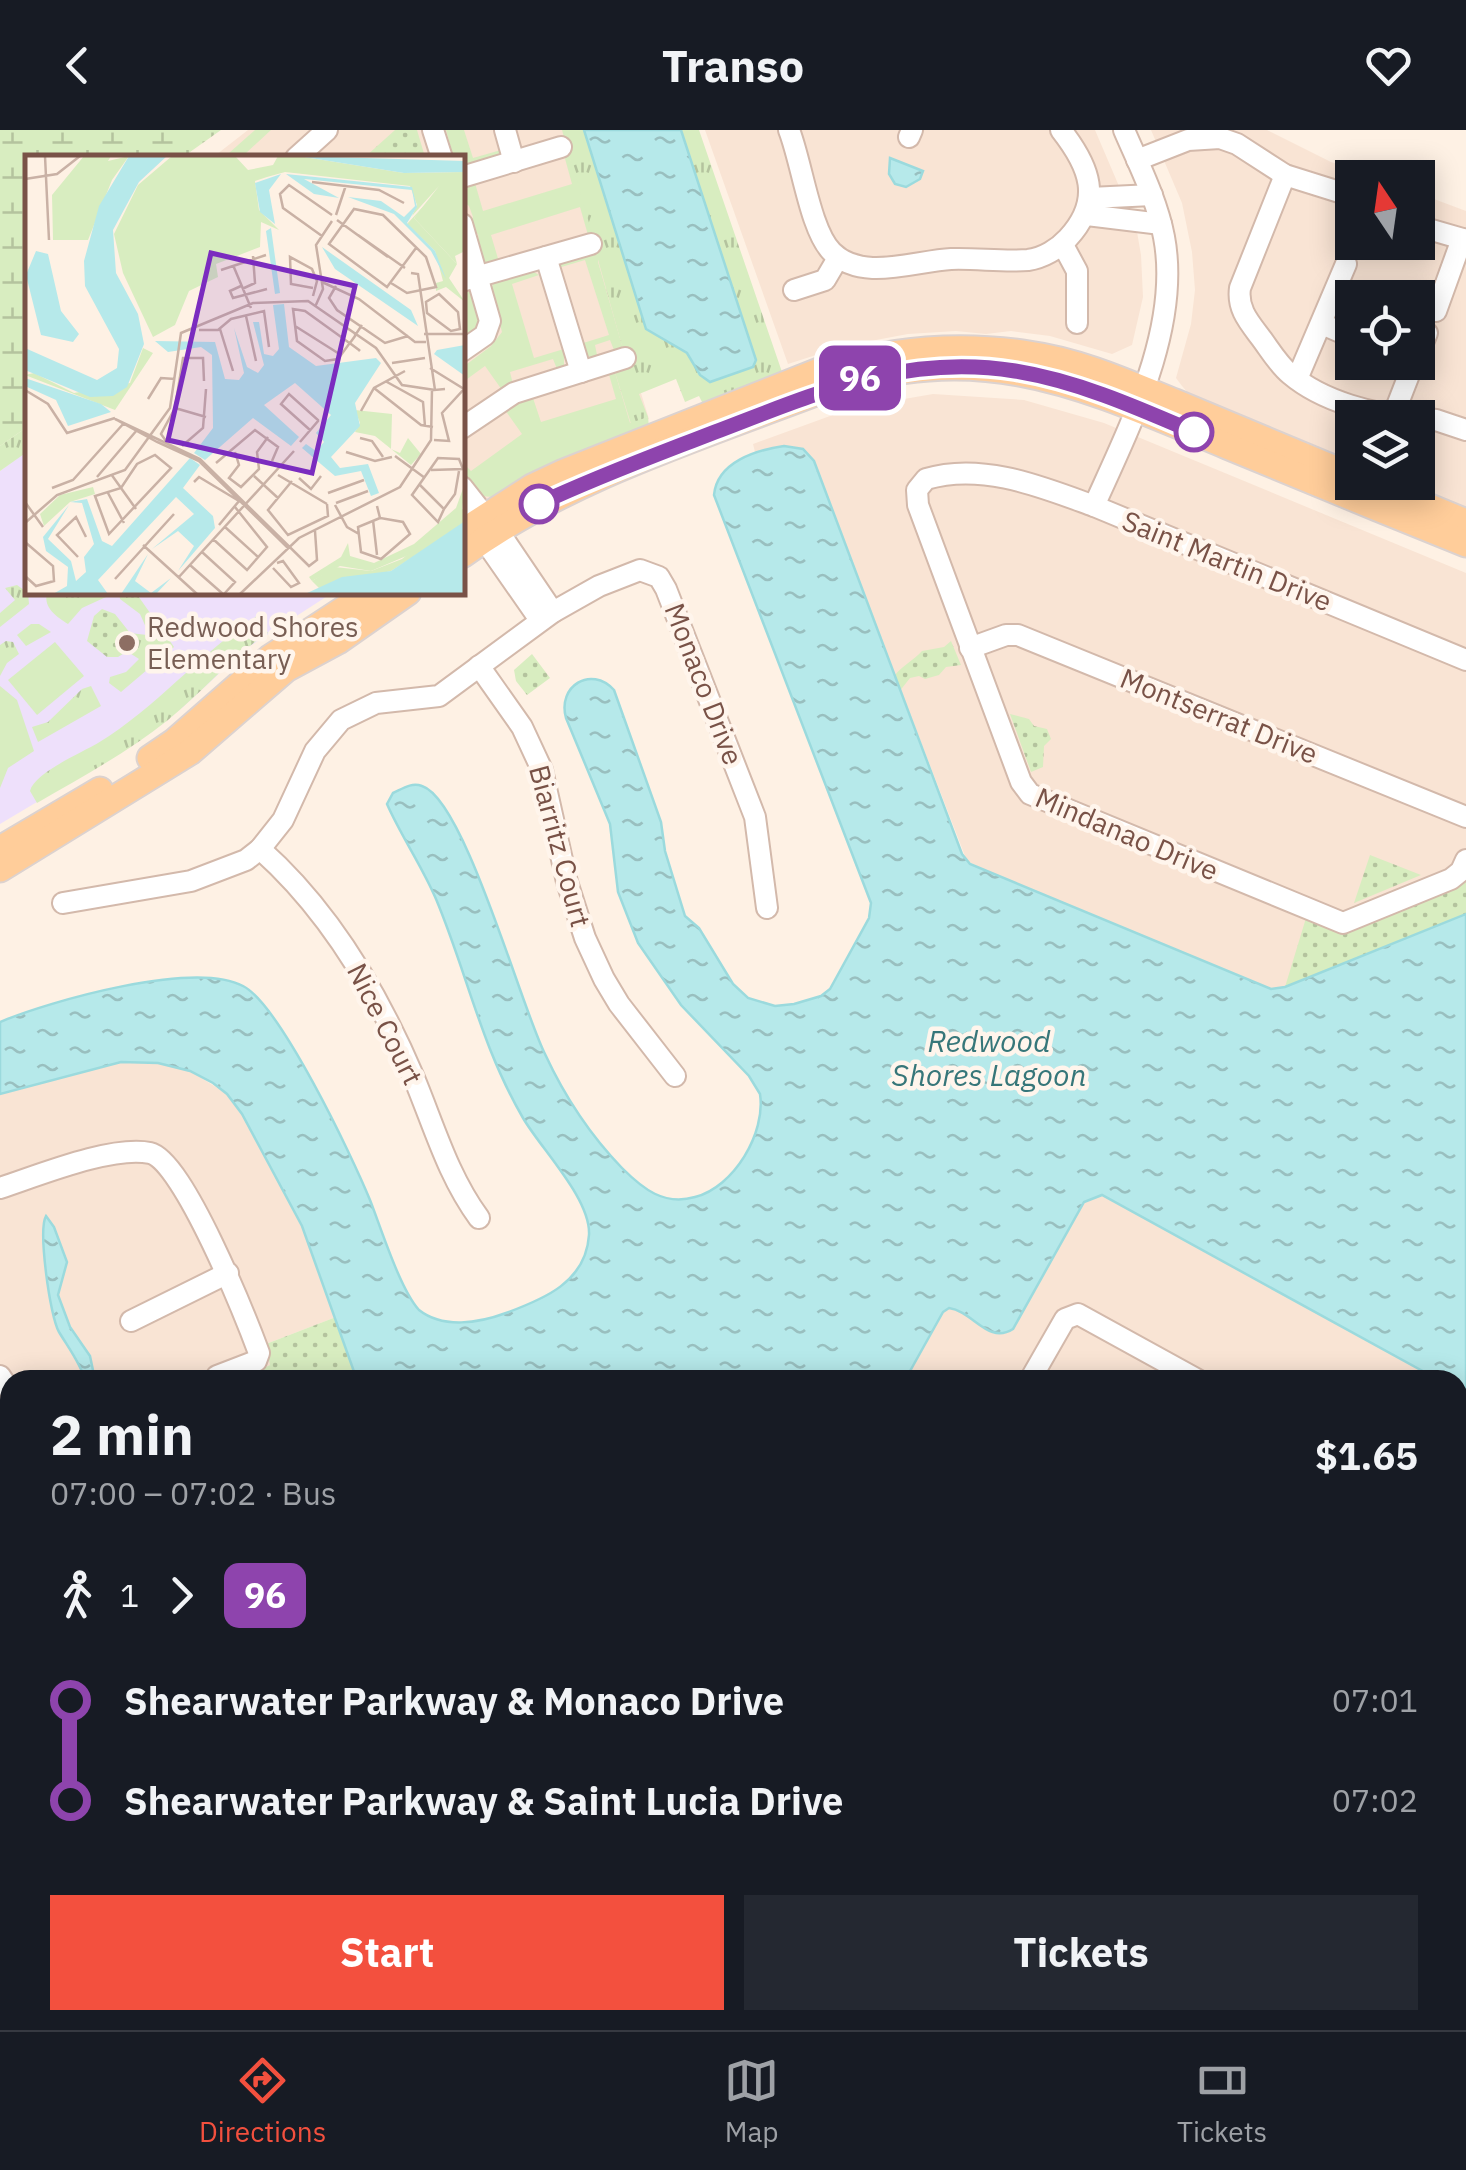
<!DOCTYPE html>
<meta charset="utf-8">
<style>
:root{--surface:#171b24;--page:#242831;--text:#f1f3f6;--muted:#9ea1a6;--line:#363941;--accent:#f3503e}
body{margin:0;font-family:"IBM Plex Sans",sans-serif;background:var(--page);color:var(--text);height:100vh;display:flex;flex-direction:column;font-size:38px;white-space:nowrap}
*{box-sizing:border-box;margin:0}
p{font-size:32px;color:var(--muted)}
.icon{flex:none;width:55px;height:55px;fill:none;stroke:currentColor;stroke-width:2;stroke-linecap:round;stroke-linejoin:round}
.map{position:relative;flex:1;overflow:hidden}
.side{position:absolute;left:0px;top:1240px;width:1468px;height:660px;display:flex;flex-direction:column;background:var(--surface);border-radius:30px 30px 0 0;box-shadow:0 5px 25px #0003}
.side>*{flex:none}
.badge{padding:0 20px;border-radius:15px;font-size:35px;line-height:65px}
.needle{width:65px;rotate:347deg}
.buttons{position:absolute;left:1335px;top:30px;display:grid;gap:20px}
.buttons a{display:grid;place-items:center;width:100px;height:100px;border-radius:0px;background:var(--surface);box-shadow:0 5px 25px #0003;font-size:50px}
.map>.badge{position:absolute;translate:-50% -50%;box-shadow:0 0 0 5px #fff}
.legs{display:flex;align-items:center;gap:15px;height:110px;padding:0 50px;font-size:32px}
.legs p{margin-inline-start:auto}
.head{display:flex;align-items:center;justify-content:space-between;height:170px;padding:0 50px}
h1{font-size:55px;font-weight:700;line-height:75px}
.button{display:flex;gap:20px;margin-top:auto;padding:20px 50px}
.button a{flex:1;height:115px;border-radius:0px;background:var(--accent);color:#fff;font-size:40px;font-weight:700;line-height:115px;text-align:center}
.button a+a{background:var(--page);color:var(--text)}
ul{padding:0 50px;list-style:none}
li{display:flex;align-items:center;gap:35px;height:100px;font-size:38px}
li i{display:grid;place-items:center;width:15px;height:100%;margin:0 12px;background:currentColor}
li i::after{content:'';width:25px;height:25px;margin:-12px;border:8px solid;border-radius:50%;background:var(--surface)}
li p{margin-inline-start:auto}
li:first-child i{background:linear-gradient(#0000 50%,currentColor 0)}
li:last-child i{background:linear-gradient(currentColor 50%,#0000 0)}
header{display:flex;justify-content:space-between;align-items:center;height:130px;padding:0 50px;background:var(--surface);font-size:45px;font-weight:700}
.menu{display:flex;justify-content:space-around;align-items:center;height:140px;border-top:2px solid var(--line);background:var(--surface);font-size:28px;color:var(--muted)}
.menu a{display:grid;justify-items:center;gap:5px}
.menu .selected{color:var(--accent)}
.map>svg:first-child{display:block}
</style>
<header><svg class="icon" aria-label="back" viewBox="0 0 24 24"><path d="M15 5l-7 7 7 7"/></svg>Transo<svg class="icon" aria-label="heart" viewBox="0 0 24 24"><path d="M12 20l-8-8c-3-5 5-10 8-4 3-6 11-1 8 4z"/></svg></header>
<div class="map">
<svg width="1466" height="1900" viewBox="0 0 1466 1900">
<defs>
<pattern id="grass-tufts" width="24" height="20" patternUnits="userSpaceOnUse" patternTransform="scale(2.5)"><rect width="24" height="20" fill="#d8edc0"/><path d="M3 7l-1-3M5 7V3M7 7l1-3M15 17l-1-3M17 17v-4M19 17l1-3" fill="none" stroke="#b4c39e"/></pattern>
<pattern id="wetland-marsh" width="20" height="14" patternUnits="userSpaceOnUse" patternTransform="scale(2.5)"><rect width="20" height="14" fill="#d8edc0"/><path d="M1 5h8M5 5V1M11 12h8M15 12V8" fill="none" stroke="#b4c39e"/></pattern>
<pattern id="park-dots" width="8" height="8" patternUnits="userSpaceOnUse" patternTransform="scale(2.5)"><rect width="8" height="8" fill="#d8edc0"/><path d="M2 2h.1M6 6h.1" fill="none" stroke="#b4c39e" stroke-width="1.8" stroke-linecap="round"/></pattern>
<pattern id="water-ripples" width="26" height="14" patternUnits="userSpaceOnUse" patternTransform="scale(2.5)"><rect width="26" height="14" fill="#b6e9ea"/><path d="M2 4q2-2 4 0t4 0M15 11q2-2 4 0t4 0" fill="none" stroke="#99bfbf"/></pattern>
</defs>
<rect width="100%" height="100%" fill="#fef1e4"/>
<!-- residential -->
<g fill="#f9e4d4" fill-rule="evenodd">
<path d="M248 0H575L632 234 649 289 463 388 462 28H212Z"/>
<path d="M705 0H1095L1136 96 1141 125 1143 167 1132 215 1112 224 1050 206 1011 201 986 204 956 201 908 204 844 216 788 234Z"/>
<path d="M1151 0H1267L1331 32 1379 47 1352 48V112H1418V63L1466 81V379L1402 353 1418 352V288H1352V332L1189 264 1182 256 1176 248 1191 194 1195 160 1192 122 1182 73ZM1352 168H1418V232H1352Z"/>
<path d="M933 264 1024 270 1104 293 1466 443V784L1285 857 1271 859 1038 765 967 731 895 545 784 316 755 322 753 314 852 278Z"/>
<path d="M121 932 158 933 190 941 227 964 242 984 302 1096 336 1187 266 1214 270 1235 251 1244 253 1250H10V1890H323L318 1900H0V964Z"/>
<path d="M1102 1065 1107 1066 1439 1250H905L943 1182 949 1178 959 1179 988 1201 1003 1204 1013 1199 1084 1072Z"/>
<path d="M1458 1260 1466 1265V1399L1458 1414Z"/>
<path d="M1458 1532 1466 1536V1647L1458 1664Z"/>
<path d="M1458 1758 1466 1763V1900H1314L1319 1890H1458Z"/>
<path d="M481 1890H1104L1098 1900H475Z"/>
</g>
<!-- education -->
<path fill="#eee0fb" d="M27 321 28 462 329 465 247 518 183 577 131 616 0 694V341Z"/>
<!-- grass -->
<g fill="url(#grass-tufts)">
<path d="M562 0H584L646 199 687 223 710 252 753 237 756 230 681 0H699L782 242 703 274 699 266 685 272 676 249 639 264 648 287 631 294 614 239 627 234Z"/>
<path d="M27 297V322L0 341V316Z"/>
<path d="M17 455 28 463 29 474 0 497V483L15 470 5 458Z"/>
<path d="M47 463H106V467L82 478 68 494C57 487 43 478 47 463Z"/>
<path d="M119 463H136L160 497 148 502 140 484 120 469Z"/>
<path d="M257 486 268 503C231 527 203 562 168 590 128 622 82 647 37 673L30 661C34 643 81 623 98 613 157 577 200 523 257 486Z"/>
<path d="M31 494H39L51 502 26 516 17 505Z"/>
<path d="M162 499 174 517 121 562 109 553 110 547 126 542 139 529 125 520 124 508 130 503 147 505Z"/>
<path d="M6 511 13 512 19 524 7 533 0 546V515Z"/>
<path d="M91 556 101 576 38 612 32 597 48 592 82 559Z"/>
</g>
<!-- wetland -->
<path fill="url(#wetland-marsh)" d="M0 0H221L183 27 28 28 27 297 0 316Z"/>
<!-- park -->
<g fill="url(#park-dots)">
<path d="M395 0H417L425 27H365Z"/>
<path d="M102 479 115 484 130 503 123 512 126 522 118 527H107L87 511 94 486Z"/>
<path d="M951 511 961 535 946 537 939 545 925 549 919 546 910 548 899 562 895 545C903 535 913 531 922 521L944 517Z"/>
<path d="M532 524 550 548 527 565 516 551 514 540Z"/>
<path d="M1010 584 1029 589 1034 596 1047 599 1051 609 1044 616 1043 637 1031 642Z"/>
<path d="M1370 725 1421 745 1354 773Z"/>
<path d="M1466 748V784L1285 857 1306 788 1330 798Z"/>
<path d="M336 1187 357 1250H253L251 1244 270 1235 266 1214Z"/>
<path d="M1176 1890H1319L1314 1900H1172Z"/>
</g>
<!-- garden -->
<g fill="#d8edc0">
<path d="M255 0H271L245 24 232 27 229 23Z"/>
<path d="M446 0H464L473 28 501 20C494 34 477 35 463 39L462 28 449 27 452 22Z"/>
<path d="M569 24 592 103 588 105 580 77 491 105 499 132 487 134 481 130 478 104 471 101 469 94 473 87 469 76 463 71V58L475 53 483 81 572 54 564 25Z"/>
<path d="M598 119V132L623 219 614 220 610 210 595 215 597 225 591 227 585 225 580 214 609 205 585 130 558 138 561 132Z"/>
<path d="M532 141 539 145 512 154 534 228 564 219V236L557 239 553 229 510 242 513 254 502 260 485 236 463 252V237L491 216 502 202 491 159 493 154Z"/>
<path d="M463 159 475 165 482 190 481 197 463 211 465 190Z"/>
<path d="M614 239 630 293 648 287 649 297 494 367 480 366 463 351 462 332 471 341 522 304 505 280 532 265 541 292 616 269 608 241Z"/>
<path d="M55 512 84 546 37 585 8 550Z"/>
<path d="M0 556 17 570 34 621 8 638 0 658Z"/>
</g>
<!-- water -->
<g fill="url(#water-ripples)" stroke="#9bdadd" stroke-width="2.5">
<path d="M584 0H681L756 230 753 237 710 252 700 245 687 223 646 199Z"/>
<path d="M890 28 923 41 920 49 906 57 895 54 889 44Z"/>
<path d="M784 316 803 319 814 331 962 724 970 734 1271 859 1285 857 1466 784V1265L1458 1260V1250H1439L1102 1065 1084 1072 1013 1199C988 1215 973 1181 949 1178L943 1182 905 1250H357L302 1096 242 984 227 964 213 953 190 941 158 933 121 932 0 964V892C50 871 194 830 243 856 280 875 352 1026 370 1070 381 1098 400 1159 419 1180 443 1199 479 1193 506 1183 544 1169 586 1152 589 1105 591 1069 541 1019 523 988 481 916 467 843 436 769 422 736 401 706 387 674L393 663C402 659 411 652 422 656 465 670 521 877 545 924 564 965 591 1006 622 1038 643 1059 664 1076 695 1067 734 1057 766 1003 760 964L749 946 681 875 638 813 618 762 610 694 566 588C557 556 591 535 614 560L661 692 665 721 685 786 699 798 733 854 748 868 775 876 794 874 821 866 830 859 869 788 871 773 714 365C717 332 756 320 784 316Z"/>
<path d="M46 1086 54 1097 67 1132 58 1165 70 1197 90 1226 95 1250H85C81 1234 68 1217 59 1202 50 1187 38 1100 46 1086Z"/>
<path d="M1466 1399V1536L1458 1532V1414Z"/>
<path d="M1466 1647V1763L1458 1758V1664Z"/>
<path d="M323 1890H481L475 1900H318Z"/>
<path d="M990 1890H1042L1062 1900H1034L1023 1895 1014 1900H1000L996 1892Z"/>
</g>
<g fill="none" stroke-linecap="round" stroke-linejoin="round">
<defs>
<g id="minor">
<path d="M433 0 442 28"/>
<path d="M505 0 514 32"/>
<path d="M789 0C802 33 810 100 832 122 862 152 914 131 951 129 976 128 1003 132 1028 130 1043 128 1058 119 1068 108 1103 70 1090 37 1061 0"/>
<path d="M909 7 912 0"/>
<path d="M296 28 327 0"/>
<path d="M1137 30 1188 10 1220 8 1237 14 1285 45 1352 66"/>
<path d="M1285 45 1240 158C1237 179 1249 192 1261 208 1270 220 1278 234 1290 244 1323 272 1375 285 1416 288"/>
<path d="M462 47 561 17"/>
<path d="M1090 68 1152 65"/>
<path d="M1087 85 1161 94"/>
<path d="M462 94 490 191 485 205 462 221"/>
<path d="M1418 96 1466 110"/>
<path d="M1063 115 1077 141V193"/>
<path d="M546 127 581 242"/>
<path d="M462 151 591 114"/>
<path d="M794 160 825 150 838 128"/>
<path d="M1436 181 1462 109"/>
<path d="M1322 194 1352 207"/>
<path d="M1418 225 1427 203"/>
<path d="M1297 249 1346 134"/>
<path d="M1393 286 1414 232"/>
<path d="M1418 288 1436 290 1466 300"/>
<path d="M462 298 514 263 625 228"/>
<path d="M462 357 507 414 553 482"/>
<path d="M1094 376C1130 296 1181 196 1164 107 1157 70 1139 35 1124 0"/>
<path d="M462 378 540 490"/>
<path d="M970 518 1006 505H1018L1466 687"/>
<path d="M1466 530 1094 376C1042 357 982 332 926 349L917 360 918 375 1021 652 1030 664 1343 793 1451 749 1461 741 1466 730"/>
<path d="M479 536 522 597 542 640 567 752 585 808 604 849 619 874 675 946"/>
<path d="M260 719C330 781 378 863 414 948 434 996 448 1046 479 1088"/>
<path d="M63 773 191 751 246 730 260 719 283 690 315 621 341 590 376 573 439 566 553 482 599 456 640 440 659 447 666 459 755 687 767 778"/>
<path d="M0 1058C37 1046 112 1015 150 1023 183 1030 246 1188 259 1223L256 1231 217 1246"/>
<path d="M131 1191 228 1143"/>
<path d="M0 1246 10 1261"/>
<path d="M1030 1250 1065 1189 1078 1184 1198 1250"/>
<path d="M0 1285 10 1284"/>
<path d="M0 1309 10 1307"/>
<path d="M0 1584 10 1428"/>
<path d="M692 1890 699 1900"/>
<path d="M898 1890 903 1900"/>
<path d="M1067 1890 1081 1900"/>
<path d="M1091 1890 1112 1900"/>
<path d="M213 1900 219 1890"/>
<path d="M629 1900 643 1890"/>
<path d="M1132 1900 1138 1890"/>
<path d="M1160 1900 1165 1890"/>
<path d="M1379 1900 1385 1890"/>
</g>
<g id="major">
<path d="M1369 352 1466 392"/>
<path d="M462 402 532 357 564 342 824 239C892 219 959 213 1029 224 1080 231 1128 253 1175 272 1234 297 1293 321 1352 346"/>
<path d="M462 425C569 347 704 306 826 259 986 207 1082 256 1227 316 1307 349 1386 382 1466 414"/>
<path d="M150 628 175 611 271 527 370 462"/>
<path d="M0 719 100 660"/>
<path d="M0 739 190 622 286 539 338 511 408 462"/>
</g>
</defs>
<!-- minor casing -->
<use href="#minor" stroke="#d3b9ab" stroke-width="24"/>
<!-- major casing -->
<use href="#major" stroke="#dcd2cf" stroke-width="29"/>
<!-- minor -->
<use href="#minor" stroke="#fff" stroke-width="20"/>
<!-- major -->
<use href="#major" stroke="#ffcd9a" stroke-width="25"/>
</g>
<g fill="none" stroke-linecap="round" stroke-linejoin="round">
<defs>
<path id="line-1" d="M539 374C596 347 656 325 715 302 815 264 904 223 1015 241 1077 251 1136 277 1194 302"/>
</defs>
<!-- line-1 casing -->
<use href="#line-1" stroke="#fff" stroke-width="22"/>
<!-- line-1 -->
<use href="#line-1" stroke="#8e44ad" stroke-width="15"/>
</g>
<!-- markers -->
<g fill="#fff" stroke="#8e44ad" stroke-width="5">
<circle cx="1194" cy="302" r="18"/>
<circle cx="539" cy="374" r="18"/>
</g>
<circle fill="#8d6e63" stroke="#fff5ec" stroke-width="4" cx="127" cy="513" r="10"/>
<g text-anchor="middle" stroke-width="9" stroke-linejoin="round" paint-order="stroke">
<!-- street labels -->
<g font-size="28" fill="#795247" stroke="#fff5ec">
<text transform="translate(1227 431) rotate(22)" y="10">Saint Martin Drive</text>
<text transform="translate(704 554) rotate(69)" y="10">Monaco Drive</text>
<text transform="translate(1219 586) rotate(22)" y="10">Montserrat Drive</text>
<text transform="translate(1127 704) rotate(23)" y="10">Mindanao Drive</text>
<text transform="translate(560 716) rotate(75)" y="10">Biarritz Court</text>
<text transform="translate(385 894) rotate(63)" y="10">Nice Court</text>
</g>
<!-- education labels -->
<g font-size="28" fill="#785e54" stroke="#fff5ec" text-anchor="start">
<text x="147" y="507">Redwood Shores<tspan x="147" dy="32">Elementary</tspan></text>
</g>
<!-- water labels -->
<g font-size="30" font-style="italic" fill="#367679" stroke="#fff5ec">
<text x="989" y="922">Redwood<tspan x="989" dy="34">Shores Lagoon</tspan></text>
</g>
</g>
<!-- overview -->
<g transform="translate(25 25)">
<rect width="440" height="440" fill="#fef1e4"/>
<path d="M440 328 437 357 386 399 346 416 315 411 287 426 284 422 316 402 323 388 325 401 349 408 389 389 431 353Z" fill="#d8edc0"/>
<path d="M59 1H86L83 6 104 1 87 25 63 85H28L27 40ZM147 1H210L223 15 248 10 253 1H273L379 18 440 17V96L430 101 432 109 389 63 414 31 387 61 392 50 385 31 260 17 242 22 230 26 234 55 254 75 236 67 235 92 191 109 193 122 164 136 150 170 128 182 98 118 89 79 113 30ZM118 193 128 198 90 255 0 220 9 218 49 238 105 228ZM440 352V366L430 375 366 416 294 433 287 426 310 412 346 416 377 404Z" fill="#d8edc0"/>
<path d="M416 32 389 63 432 109 424 123 440 147 421 132 411 136V128L418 126 410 96 382 69ZM330 255 367 259 366 294 375 298 383 283 396 299 386 310 350 281 330 277 335 268ZM68 332 70 339 45 347 19 371 15 359 35 340Z" fill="#d8edc0"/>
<path d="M104 1H142L114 27 88 75 91 118 113 159 119 189 102 232 88 241 65 242 0 215V193L72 225 92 213 94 194 60 131 59 106 74 51ZM273 1 440 6V17L379 18ZM256 19 244 35 250 69 235 57 230 28ZM261 19 387 32 392 52 382 68 410 96 421 124 406 96 369 59 323 42 356 46 379 62 390 51 387 35 279 24 314 43 289 39ZM246 73 255 138 250 139 241 76ZM297 92 386 155 393 171 310 114ZM11 96 23 99 36 156 54 179 48 187 16 180 1 120ZM259 149 264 192 291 211 351 203 356 208 330 248 335 271 306 302 315 313 343 309 354 338 346 341 336 316 310 321 277 293 281 289 291 296 299 287 291 278 306 260 270 228 239 250 274 282 266 291 228 263 180 305 169 298 188 273 187 200 176 192 143 197 130 186 190 187 200 224 214 225 219 218 209 173 222 212 233 218 239 210 228 167H234L239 199 248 201 254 194 248 150ZM440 190V221L409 199 412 195ZM0 223 76 249 86 257 43 271 31 245 0 231ZM165 303 175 310 158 333 188 361 190 373 153 416 169 391 153 376 127 394 169 359 151 342 73 425 83 439H28L42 431 43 412 21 396 18 382 44 350 23 384 46 406 51 426 61 417 59 402 69 389 57 348 45 347 62 344 77 386 87 391ZM440 366V439H280L317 422 366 416ZM123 399 110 426 126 438 146 423 131 439H96Z" fill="#b6e9ea"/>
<path fill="none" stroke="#c9b1a5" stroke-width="2.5" d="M20 1 24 85M0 24 32 19 55 1M287 27 354 35 379 48M311 60 321 30M312 65 363 102M333 80 380 113M297 81 258 53 255 39 264 30 307 60M208 110 226 153M196 115 241 100M386 118 393 119 410 235 420 234M297 127 334 144 390 187H401M366 128 382 138 411 132 401 102 358 60 329 54 304 89 362 132 391 93M216 131 205 136 208 143 242 134M311 131 304 143 312 155 360 188 383 181M217 134 230 128 228 101M414 139 433 157 435 174 426 176 402 158 401 147ZM288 141 292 126 287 114 265 102 266 129 288 133M290 152 298 134 291 90 307 66M221 161 231 206M270 171 316 200M195 174 208 216M174 175H193L206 164 239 156 244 192M399 179H440M335 196 334 195 326 189 325 188 323 187 280 156 268 154 272 186 300 206 313 204 316 200 324 189 325 188 330 181V180L331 179 337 170M367 208 400 203M405 213 439 234 417 258 424 286 409 285M362 227 398 247 400 271M349 233 396 270 408 272M0 235 23 249 42 278 90 263M123 244 136 223 150 224M150 253 181 262M336 256 349 233 380 216M335 283 347 286 358 302M141 286 136 279 150 253 158 203H178L179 226M275 287 293 266V265L264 239 256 249 285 275M157 291 178 273 181 234M210 297 214 310 204 323 216 332 234 314 232 297 243 282M321 297 350 306 367 302M130 300 146 313 84 379 70 341 96 333 112 309ZM370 301 400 323M191 308 230 275 253 292 247 306M86 319 111 354M253 320 302 349M229 321 253 343M72 322 112 275M274 323 286 334 296 321M267 326 243 355 263 380 303 361 302 349M169 327 174 322 214 346 194 370M395 330 419 354 413 367 387 340 413 303 434 304 438 314 406 315M27 333 48 325 99 268M83 338 99 368M303 338 339 325M0 347 18 372M311 348 343 336M310 350 322 372 334 379M352 351 355 363 378 367 385 379 356 404 336 397 333 372 355 363M419 354 430 339 434 316M348 365 352 400M0 368 32 340 100 315 145 253 156 178 228 148 283 146 351 193 377 230 410 235M200 372 233 402M188 384 222 415 242 392 210 352M0 387 28 411 29 426 11 431 0 421M118 390 172 439M263 393 174 306 132 287 90 264 175 304 284 411 292 405 290 376M177 397 210 427 199 439M53 402 32 380 51 362 61 382M165 410 198 439M248 413 266 432 274 428 258 406 252 408M153 423 269 296M90 424 149 359M215 439 274 383 375 332 406 285 407 234"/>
<path fill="#7b2cbf" fill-opacity="0.15" stroke="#7b2cbf" stroke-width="5" d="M186 98 330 131 287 318 143 285Z"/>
<rect width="440" height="440" fill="none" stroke="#795247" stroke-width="5"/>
</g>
</svg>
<div class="buttons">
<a><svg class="needle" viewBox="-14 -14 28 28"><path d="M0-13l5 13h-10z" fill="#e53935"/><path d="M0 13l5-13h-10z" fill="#9ea1a6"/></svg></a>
<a><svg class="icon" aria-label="locate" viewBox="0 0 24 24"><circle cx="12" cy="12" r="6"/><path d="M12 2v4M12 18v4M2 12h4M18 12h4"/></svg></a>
<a><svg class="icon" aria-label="layers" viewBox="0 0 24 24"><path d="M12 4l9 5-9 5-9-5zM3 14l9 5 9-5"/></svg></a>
</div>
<b class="badge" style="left:860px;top:248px;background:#8e44ad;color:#fff">96</b>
<section class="side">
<div class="head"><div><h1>2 min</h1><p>07:00 – 07:02 · Bus</p></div><b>$1.65</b></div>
<div class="legs"><svg class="icon" aria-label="walk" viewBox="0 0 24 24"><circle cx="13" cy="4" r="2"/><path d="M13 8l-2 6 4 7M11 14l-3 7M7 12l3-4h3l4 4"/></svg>1<svg class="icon" aria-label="forward" viewBox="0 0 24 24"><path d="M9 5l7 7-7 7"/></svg><b class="badge" style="background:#8e44ad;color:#fff">96</b></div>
<ul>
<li><i style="color:#8e44ad"></i><b>Shearwater Parkway &amp; Monaco Drive</b><p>07:01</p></li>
<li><i style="color:#8e44ad"></i><b>Shearwater Parkway &amp; Saint Lucia Drive</b><p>07:02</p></li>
</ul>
<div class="button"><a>Start</a><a>Tickets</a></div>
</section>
</div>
<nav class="menu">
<a class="selected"><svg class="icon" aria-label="directions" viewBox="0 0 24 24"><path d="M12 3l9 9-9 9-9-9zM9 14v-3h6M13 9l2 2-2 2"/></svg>Directions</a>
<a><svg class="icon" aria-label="map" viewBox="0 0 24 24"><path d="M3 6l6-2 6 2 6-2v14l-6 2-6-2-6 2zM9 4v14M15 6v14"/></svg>Map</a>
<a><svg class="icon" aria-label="tickets" viewBox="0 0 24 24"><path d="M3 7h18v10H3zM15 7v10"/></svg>Tickets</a>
</nav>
